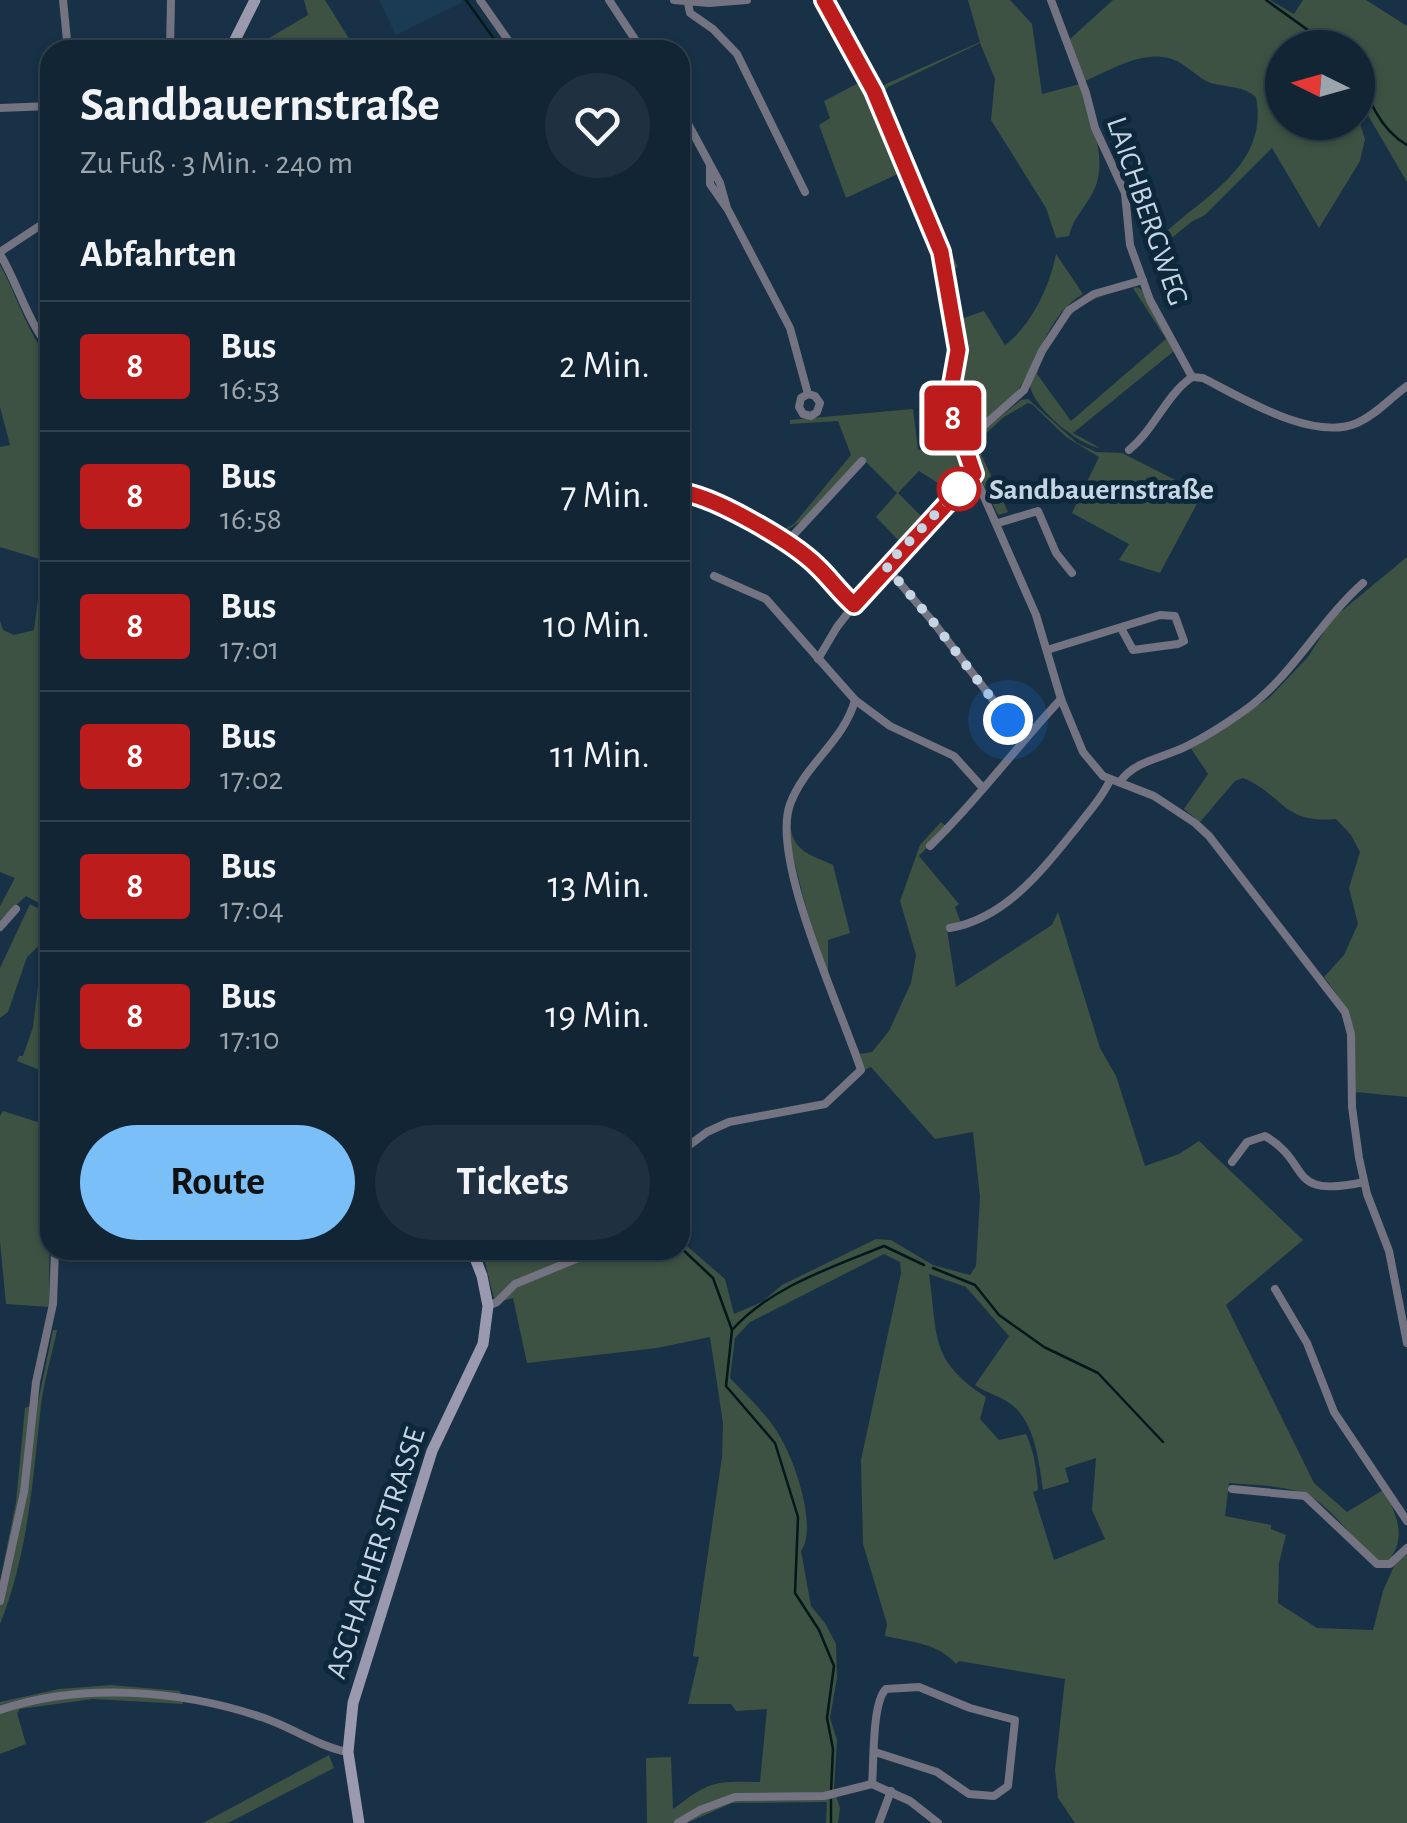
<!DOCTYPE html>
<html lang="de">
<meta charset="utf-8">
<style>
:root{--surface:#122534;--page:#1f3140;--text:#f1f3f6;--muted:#9ca5ac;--line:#31424f;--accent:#7abff8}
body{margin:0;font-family:"Alegreya Sans",sans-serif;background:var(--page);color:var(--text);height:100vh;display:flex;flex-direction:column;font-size:38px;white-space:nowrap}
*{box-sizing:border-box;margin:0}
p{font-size:32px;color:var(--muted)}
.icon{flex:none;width:55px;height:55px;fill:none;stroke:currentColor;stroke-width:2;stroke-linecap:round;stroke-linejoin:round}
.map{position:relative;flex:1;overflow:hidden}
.side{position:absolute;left:40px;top:40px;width:650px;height:1220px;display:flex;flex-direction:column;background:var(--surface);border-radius:30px;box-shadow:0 2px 8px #0004,0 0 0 2px var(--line)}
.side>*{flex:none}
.badge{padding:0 20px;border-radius:8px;font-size:35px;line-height:65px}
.needle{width:65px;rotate:275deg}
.controls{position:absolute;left:1265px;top:30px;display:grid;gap:20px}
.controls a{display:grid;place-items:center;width:110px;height:110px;border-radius:50%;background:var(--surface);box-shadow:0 2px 8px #0004,0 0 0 2px var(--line);font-size:50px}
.you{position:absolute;width:50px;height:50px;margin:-25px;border:8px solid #fff;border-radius:50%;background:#1a73e8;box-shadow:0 0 0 15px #1a73e833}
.map>.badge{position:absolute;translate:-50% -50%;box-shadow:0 0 0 5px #fff}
h2{padding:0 40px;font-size:38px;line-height:90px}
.round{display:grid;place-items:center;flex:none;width:105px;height:105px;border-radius:52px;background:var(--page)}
.overview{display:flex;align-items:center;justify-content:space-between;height:170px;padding:0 40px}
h1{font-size:48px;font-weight:600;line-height:75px}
.cta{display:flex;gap:20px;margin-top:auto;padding:20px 40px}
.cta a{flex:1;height:115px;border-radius:60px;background:var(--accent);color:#111;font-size:40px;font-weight:600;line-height:115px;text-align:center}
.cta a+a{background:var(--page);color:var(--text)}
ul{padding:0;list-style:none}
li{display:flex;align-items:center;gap:30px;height:130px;padding:0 40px;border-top:2px solid var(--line)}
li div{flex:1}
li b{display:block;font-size:38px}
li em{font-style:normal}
li .badge{min-width:110px;font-weight:700;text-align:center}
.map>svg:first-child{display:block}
</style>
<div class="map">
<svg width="1407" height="1823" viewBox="0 0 1407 1823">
<rect width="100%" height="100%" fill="#183146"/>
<!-- built -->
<path fill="#1b3b55" d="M379 0H462L463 2 396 35Z"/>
<!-- green -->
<g fill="#3d5243" fill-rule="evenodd">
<path d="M304 0H325L356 50H260L259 44 308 15Z"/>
<path d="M968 0H1010L1032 24 1042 94 1080 84C1089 117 1111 161 1092 194 1084 209 1073 218 1069 236L1056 238 1046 208 991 120 995 79 980 43 888 87 883 94 928 206 958 267 951 271 877 88 980 42Z"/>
<path d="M1113 0H1270L1294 14 1303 0H1366L1407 26V182L1358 98V48H1282V122H1358V118L1365 139 1360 161 1319 228 1272 148 1205 215 1191 222 1167 242 1163 235C1204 195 1269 166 1256 97 1242 85 1228 88 1211 83 1199 79 1189 67 1177 61 1147 47 1113 69 1085 81L1070 39Z"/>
<path d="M864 80 902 172 846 198 819 125 830 118 824 101Z"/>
<path d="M1056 254 1083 294C1050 313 1041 353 1022 384 1012 401 992 414 976 427L967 431 962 429C946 388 966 362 958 320L984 311 1005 345C1031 326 1050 286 1056 254Z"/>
<path d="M0 265C18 297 26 331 50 360V909L26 896 0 920V906L15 878 0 872V621L3 630 14 635 34 630 43 560 0 547V447L10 445 0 407Z"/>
<path d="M1137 287 1142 290 1174 351 1073 433 1100 448C1078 445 1034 408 1030 386 1043 351 1063 301 1104 296 1068 305 1049 340 1037 374L1071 421 1166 339 1133 288Z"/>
<path d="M1028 399 1077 443 1096 452 1122 453 1199 492 1200 498 1160 573 1119 560 1129 544 1072 513 1099 457 1066 437 1033 405 1028 403 1004 417 982 437 981 454 1008 512 999 515 997 513 978 473 970 447 982 431 1021 400Z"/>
<path d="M913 409 918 450 958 446 962 471 952 492 919 471 898 493 926 521 902 544 876 517 897 493 862 458C844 478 801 534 774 532L708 495 680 488C717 482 747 527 783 530L794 524 851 455 838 421 790 424V420Z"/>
<path d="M1407 557V1097L1355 1092C1355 1037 1359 1022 1324 977L1344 955 1358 924 1349 888 1360 852 1351 835 1336 819C1282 824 1284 795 1243 778L1235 781 1200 822 1184 809 1208 774 1190 747 1269 698 1308 657 1332 619Z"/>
<path d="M836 741C833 748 824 757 818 765 802 785 774 829 804 851 812 857 823 860 833 865L850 933 828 940V976L860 1054 872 1052 889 1031 911 983 916 955 900 901 920 845 941 822 947 827 919 856 959 904 955 907 961 923 948 926 947 930 956 987 1052 925 1058 912 1100 1048 1116 1076 1145 1166 1179 1154 1199 1141 1303 1240 1226 1305 1314 1483 1347 1512 1383 1490C1399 1516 1407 1542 1386 1563L1375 1560C1351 1539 1330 1502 1300 1492 1278 1485 1252 1485 1229 1483L1225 1516 1271 1525V1529L1286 1535 1279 1563 1278 1603 1317 1628 1373 1630 1383 1591 1395 1564 1407 1552V1823H1075L1058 1798 1055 1770 1065 1679 959 1661 956 1664C938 1643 911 1642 885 1636L887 1624 863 1544 861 1460 901 1273 900 1262 884 1254 750 1322 735 1338 730 1378C750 1399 773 1420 785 1446 797 1469 817 1529 801 1551L811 1606 825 1623 836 1644 837 1678 830 1718 837 1740 834 1789 840 1808 838 1823H826L827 1802 732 1803 687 1823H647L646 1758 671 1757 673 1809C711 1780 715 1781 760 1782L767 1709 736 1711 731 1704H688L699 1657 693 1656 722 1457 723 1423 710 1337 657 1348 527 1363 513 1298 495 1303 482 1250H680V1240L725 1279 734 1314 762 1302 782 1285 876 1239 891 1240 933 1265 970 1275 976 1266 980 1197 973 1132 935 1139 871 1067 864 1070C838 1007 815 946 799 880 794 858 785 834 790 812 797 784 817 761 836 741ZM929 1274 966 1287 1009 1336 975 1385C986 1393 1001 1396 1012 1405 1035 1423 1039 1462 1043 1490L1069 1482 1065 1468 1096 1458 1092 1510 1105 1539 1054 1560 1033 1492 1038 1490C1037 1471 1034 1451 1026 1434L999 1440 980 1419 986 1397C929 1360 938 1336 929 1274Z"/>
<path d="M30 904 50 915V935L27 957 8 1012 0 1018V968Z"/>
<path d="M50 962V1074L17 1061 19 1056H23L33 1027 40 970Z"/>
<path d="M3 1111 50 1126 49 1307 6 1304 0 1241V1116Z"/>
<path d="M53 1330H57C52 1355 44 1380 41 1405 33 1479 28 1555 0 1624V1581L16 1502 25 1408 38 1402Z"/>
<path d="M111 1685 180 1691 183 1704 93 1699 20 1709 17 1713 26 1744 0 1754V1702L59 1689Z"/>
<path d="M329 1755 334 1768 228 1823H203Z"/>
</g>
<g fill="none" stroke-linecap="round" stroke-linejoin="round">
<!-- stream -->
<g stroke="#03181b" stroke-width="2.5">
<path d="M466 0 502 50"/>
<path d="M1266 0 1333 48"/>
<path d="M1358 68C1367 97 1379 129 1407 145"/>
<path d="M680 1247 713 1278 732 1330 726 1386 775 1443 798 1517 795 1593 819 1630 834 1666 827 1718 833 1749 831 1792"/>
<path d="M933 1268 975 1285 999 1315 1044 1347 1098 1373 1163 1442"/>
<path d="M732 1330C770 1287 833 1267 884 1246L924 1265"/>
<path d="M831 1800V1823"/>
</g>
<!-- street -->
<g stroke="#747381" stroke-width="8">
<path d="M63 0 68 50"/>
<path d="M480 0 515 50"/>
<path d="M609 0 642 50"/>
<path d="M674 0 709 3 747 0"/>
<path d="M824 0 874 91 941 252 959 350 950 391 952 413 974 474 1036 615 1061 699 1083 752 1103 776 1154 796 1195 823 1209 836 1345 1012 1351 1034 1352 1107 1359 1158 1367 1194 1389 1251 1407 1343"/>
<path d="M1051 0 1086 93 1095 128 1125 193 1130 245 1150 300 1192 377"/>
<path d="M688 3 690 13 713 29 737 54 805 192"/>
<path d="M170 50 171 0"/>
<path d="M0 108 50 106"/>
<path d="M680 109 720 183 727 208 790 328 808 394 815 396 820 403 817 412 811 416 803 414 799 407 801 398 808 394"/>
<path d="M710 167V184L726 207"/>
<path d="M0 252 50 219"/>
<path d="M0 254C18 284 27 321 50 348"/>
<path d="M680 316 682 350"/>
<path d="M680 351 687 358 680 369"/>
<path d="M1192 377 1203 378C1242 398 1313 442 1357 423 1376 415 1390 398 1407 386"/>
<path d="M963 444 1024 390 1042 351 1069 310 1094 294 1143 280"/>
<path d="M1129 450C1155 429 1165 396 1192 377"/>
<path d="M680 492C714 496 791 541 816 565 830 578 840 593 853 605"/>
<path d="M998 523 1038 511 1056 553 1072 573"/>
<path d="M786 543 862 461"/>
<path d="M886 567 934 623 1023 739"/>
<path d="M714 576 766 599 855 700 890 726 954 756 982 787"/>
<path d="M1047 650 1160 615 1175 616 1184 641 1178 644 1133 650 1121 628"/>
<path d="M818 659 837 627 868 587 974 474"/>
<path d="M1120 782C1133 761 1166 757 1187 746 1205 737 1224 725 1241 713 1292 678 1317 624 1363 583"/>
<path d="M930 846C977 801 1016 747 1061 699"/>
<path d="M0 927 16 909"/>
<path d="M950 928C1007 918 1044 868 1078 826 1089 811 1103 797 1110 780"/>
<path d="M42 951 50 950"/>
<path d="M680 1152 707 1132 729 1122 825 1104 861 1070C842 1011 770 860 790 804 805 764 844 741 855 700"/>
<path d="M1232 1162 1247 1142 1265 1136C1313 1164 1285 1199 1364 1182"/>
<path d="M1275 1289 1307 1343 1334 1412 1407 1521"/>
<path d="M488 1306 497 1302 515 1284 598 1250"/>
<path d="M1232 1489 1305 1496 1377 1564H1390L1407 1548"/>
<path d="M0 1601 24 1492 36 1382 53 1304 55 1250"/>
<path d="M0 1710C81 1682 181 1690 261 1717 290 1726 319 1747 348 1752"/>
<path d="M872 1784C874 1762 872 1702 886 1689L919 1687 970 1708 1015 1720 1008 1786 994 1796 969 1794 937 1772 875 1752"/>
<path d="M678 1823 700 1810 735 1797 824 1796 872 1784 910 1801 938 1823"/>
<path d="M879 1823 891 1791"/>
</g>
<!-- secondary -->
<g stroke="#9b99af" stroke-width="11">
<path d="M230 50 255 0"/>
<path d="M359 1823 348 1752 353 1703 432 1451 483 1344 488 1306 482 1276 472 1250"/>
</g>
</g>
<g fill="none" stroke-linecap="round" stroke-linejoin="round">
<defs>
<path id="line" d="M680 492C714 496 791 541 816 565 830 578 840 593 854 605L974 474 949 401 958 350 941 252 874 91 824 0"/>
</defs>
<!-- line casing -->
<use href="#line" stroke="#fff" stroke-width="22"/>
<!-- line -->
<use href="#line" stroke="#bd1c1d" stroke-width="15"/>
<!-- walk -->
<path stroke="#c6d5e3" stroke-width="10" stroke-dasharray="0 18" d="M959 489 886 566 934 623 1008 720"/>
</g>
<!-- markers -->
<circle fill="#fff" stroke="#bd1c1d" stroke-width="5" cx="959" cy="489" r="20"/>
<g text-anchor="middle" stroke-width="10" stroke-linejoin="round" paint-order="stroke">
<!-- street labels -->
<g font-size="30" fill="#c6d5e3" stroke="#0d273b">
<text transform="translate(1148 211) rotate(71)" y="10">LAICHBERGWEG</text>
<text transform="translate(375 1553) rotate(-72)" y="10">ASCHACHER STRASSE</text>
</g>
<!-- stop labels -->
<g font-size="30" font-weight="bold" fill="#c6d5e3" stroke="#0d273b" text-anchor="start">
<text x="989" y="499">Sandbauernstraße</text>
</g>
</g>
</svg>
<div class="controls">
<a><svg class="needle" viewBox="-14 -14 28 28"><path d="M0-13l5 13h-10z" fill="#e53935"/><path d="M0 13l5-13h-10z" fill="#9ca5ac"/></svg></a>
</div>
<div class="you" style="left:1008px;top:720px"></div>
<b class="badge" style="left:953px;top:418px;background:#bd1c1d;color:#fff">8</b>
<section class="side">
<div class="overview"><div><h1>Sandbauernstraße</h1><p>Zu Fuß · 3 Min. · 240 m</p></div><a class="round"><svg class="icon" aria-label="heart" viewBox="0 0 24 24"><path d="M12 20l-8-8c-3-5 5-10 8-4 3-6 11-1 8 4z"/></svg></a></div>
<h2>Abfahrten</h2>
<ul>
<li><span class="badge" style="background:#bd1c1d;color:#fff">8</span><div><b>Bus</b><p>16:53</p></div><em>2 Min.</em></li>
<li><span class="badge" style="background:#bd1c1d;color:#fff">8</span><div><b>Bus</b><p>16:58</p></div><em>7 Min.</em></li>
<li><span class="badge" style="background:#bd1c1d;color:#fff">8</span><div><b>Bus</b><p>17:01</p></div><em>10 Min.</em></li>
<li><span class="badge" style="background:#bd1c1d;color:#fff">8</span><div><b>Bus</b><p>17:02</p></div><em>11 Min.</em></li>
<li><span class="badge" style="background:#bd1c1d;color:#fff">8</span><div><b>Bus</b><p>17:04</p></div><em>13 Min.</em></li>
<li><span class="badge" style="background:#bd1c1d;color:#fff">8</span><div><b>Bus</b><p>17:10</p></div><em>19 Min.</em></li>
</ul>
<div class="cta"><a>Route</a><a>Tickets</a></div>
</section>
</div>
